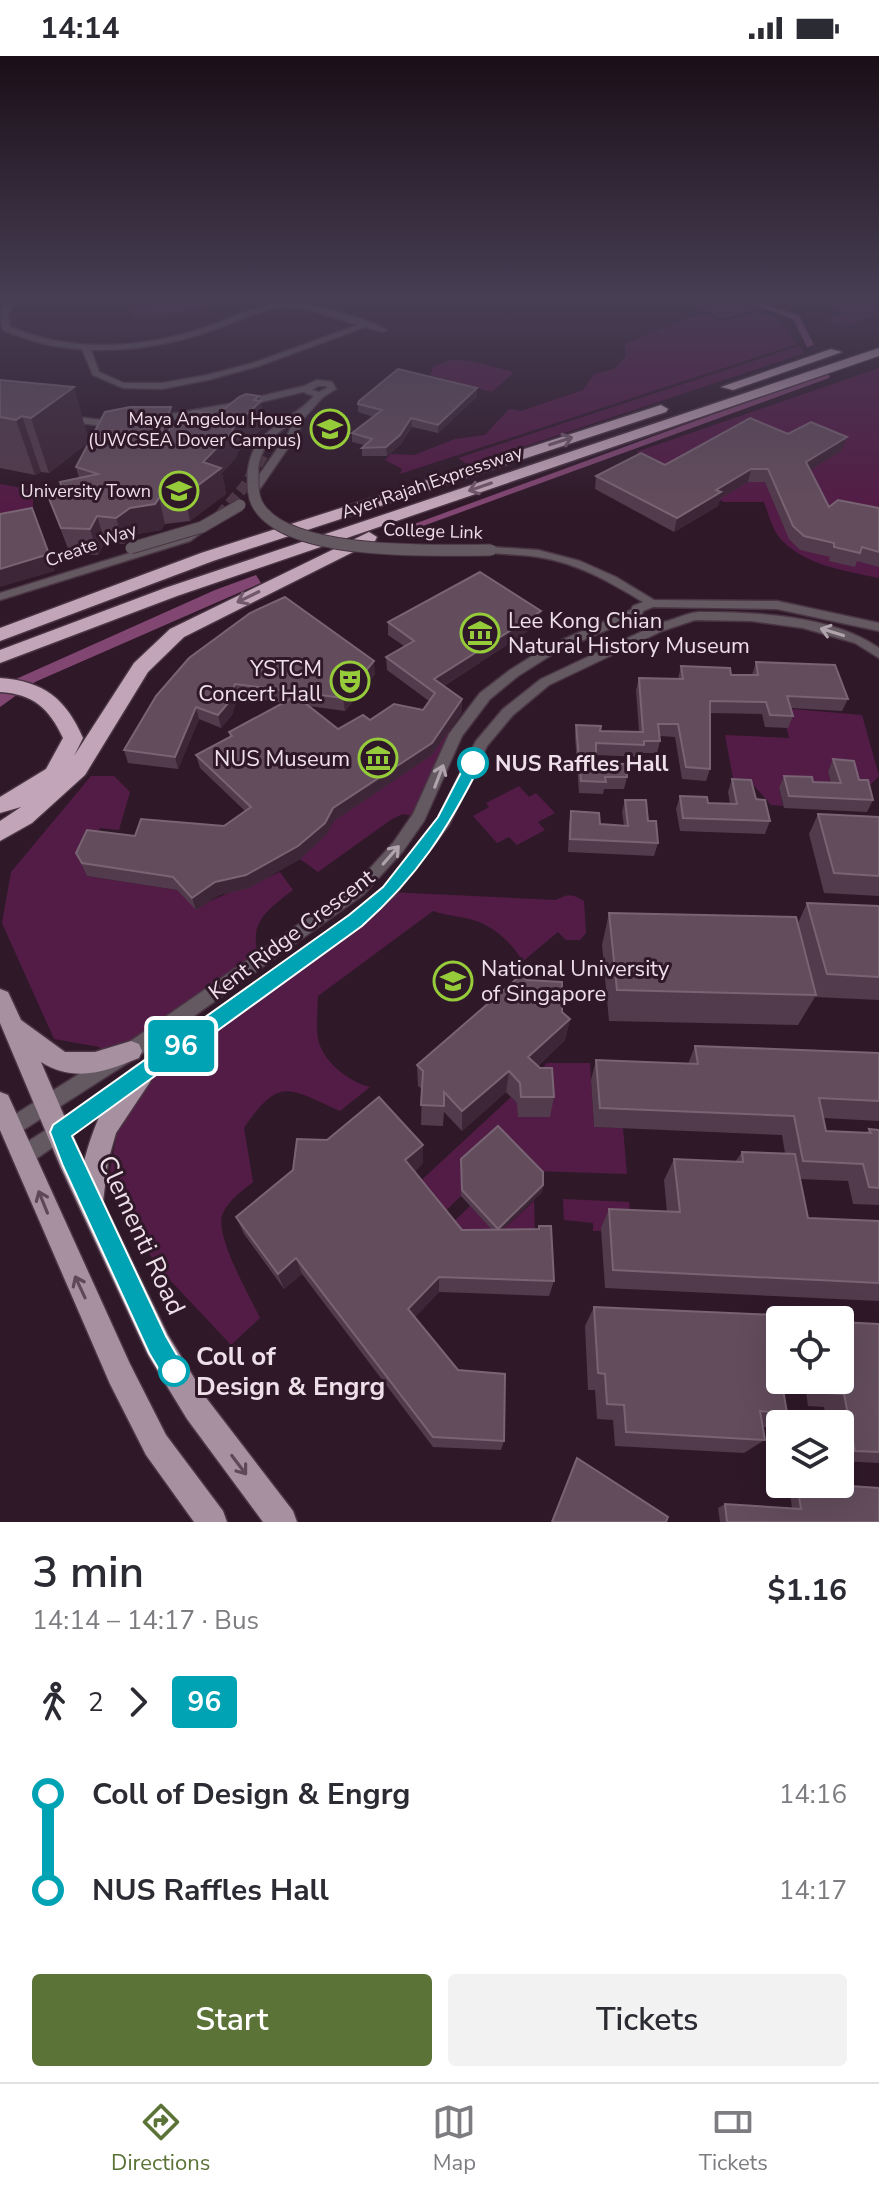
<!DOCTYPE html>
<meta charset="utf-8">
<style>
:root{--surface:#fff;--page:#f2f2f3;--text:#2b2b33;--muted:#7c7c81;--line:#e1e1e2;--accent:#5b7336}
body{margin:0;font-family:"Nunito Sans",sans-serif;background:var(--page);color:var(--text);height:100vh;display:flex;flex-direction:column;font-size:30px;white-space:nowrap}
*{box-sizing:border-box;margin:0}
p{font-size:26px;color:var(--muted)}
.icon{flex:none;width:44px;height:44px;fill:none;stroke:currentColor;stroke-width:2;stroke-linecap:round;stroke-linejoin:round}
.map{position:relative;height:1466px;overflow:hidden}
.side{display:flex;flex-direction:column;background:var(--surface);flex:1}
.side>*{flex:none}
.badge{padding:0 16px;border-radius:6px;font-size:28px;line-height:52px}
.tools{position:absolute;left:766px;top:1250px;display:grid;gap:16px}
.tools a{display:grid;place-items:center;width:88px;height:88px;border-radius:8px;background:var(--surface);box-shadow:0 8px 32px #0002;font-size:40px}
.map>.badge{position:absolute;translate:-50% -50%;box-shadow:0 0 0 4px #fff}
.legs{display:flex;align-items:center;gap:12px;height:88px;padding:0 32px;font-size:26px}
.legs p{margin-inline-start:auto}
.overview{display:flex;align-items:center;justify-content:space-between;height:136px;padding:0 32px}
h1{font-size:44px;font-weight:600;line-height:60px}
.action{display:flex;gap:16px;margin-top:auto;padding:16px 32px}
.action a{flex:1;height:92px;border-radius:8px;background:var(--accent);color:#fff;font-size:32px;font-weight:600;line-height:92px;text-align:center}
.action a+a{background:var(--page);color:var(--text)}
ul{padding:0 32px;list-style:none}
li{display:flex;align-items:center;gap:28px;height:96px;font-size:30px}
li i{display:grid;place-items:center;width:12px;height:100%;margin:0 10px;background:currentColor}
li i::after{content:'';width:20px;height:20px;margin:-10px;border:6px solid;border-radius:50%;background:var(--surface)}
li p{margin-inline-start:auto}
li:first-child i{background:linear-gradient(#0000 50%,currentColor 0)}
li:last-child i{background:linear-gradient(currentColor 50%,#0000 0)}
.status{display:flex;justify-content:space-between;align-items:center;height:56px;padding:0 40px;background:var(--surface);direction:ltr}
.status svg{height:22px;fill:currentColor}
.dock{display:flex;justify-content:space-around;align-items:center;height:112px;border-top:2px solid var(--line);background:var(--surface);font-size:22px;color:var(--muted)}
.dock a{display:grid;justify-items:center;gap:4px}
.dock .selected{color:var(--accent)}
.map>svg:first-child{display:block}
</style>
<div class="status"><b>14:14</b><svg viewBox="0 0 49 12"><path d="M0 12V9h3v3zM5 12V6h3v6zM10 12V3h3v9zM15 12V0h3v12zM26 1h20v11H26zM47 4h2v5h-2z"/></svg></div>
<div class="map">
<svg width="879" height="1466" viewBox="0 0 879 1466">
<rect width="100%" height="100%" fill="#2f1929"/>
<!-- green -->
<g fill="#531c46">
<path d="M159 245H218L172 259 132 260 130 255Z"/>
<path d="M687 245H741L757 253 722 263Z"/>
<path d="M850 245H868L879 250V259L841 271 824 264 843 258 848 260 830 250Z"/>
<path d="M758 256 776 262 797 288 400 418 402 413 385 404 390 398 414 399 455 383 485 379 509 353 521 355 583 334 594 318 614 313 626 300 625 288 683 264 703 259 723 265Z"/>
<path d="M799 290 805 297 468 409 458 402Z"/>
<path d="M451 304 471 305 514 316 492 336 430 319 434 310Z"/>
<path d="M879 312V522C846 515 802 509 779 481 772 472 768 457 764 446H724L665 415 669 412 636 396Z"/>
<path d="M0 428 33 434V456L0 467Z"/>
<path d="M782 652 862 659 879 720 862 737 828 717 835 740 779 733 783 750 771 749 748 723 733 722 725 679 789 682Z"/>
<path d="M448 675 456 678 419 761 403 758 392 763 318 816 300 803 326 779 334 765Z"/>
<path d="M91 720H114L130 736 119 774 100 772 82 809 87 820 177 834 196 853C223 836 252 830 280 816L293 834C265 856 247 867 260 905L109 1003 99 991 54 983 2 867 11 816Z"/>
<path d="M519 730 529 741 536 737 555 757 538 766 545 774 517 789 509 781 497 787 473 760 489 751 486 747Z"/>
<path d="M389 836 556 844C568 837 573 838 584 845L586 877 580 884H566L558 876 522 906C516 890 493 870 476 865 461 860 447 860 433 855L318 940C318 955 314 977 321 992 329 1010 352 1027 370 1031L340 1055C289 1033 280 1019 244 1072L253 1126C242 1135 229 1144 223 1157 213 1178 250 1240 260 1262L231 1289 156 1209 108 1127 123 1042Z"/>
<path d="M547 1007H590L594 1071 623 1072 627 1118 534 1115 461 1140 439 1161 414 1131 511 1041 517 1047 533 1021Z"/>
<path d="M563 1143 629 1146 632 1174 593 1175V1167L564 1164Z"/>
<path d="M534 1145 536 1208 448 1171 470 1150 497 1179Z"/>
</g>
<!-- water -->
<path fill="#814671" d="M256 519 261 527 35 626 0 651V635L16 623 215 534Z"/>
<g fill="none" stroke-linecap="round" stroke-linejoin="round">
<!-- canal -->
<g fill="#814671" fill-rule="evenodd">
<path d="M742 245H753L799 259 814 289 807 291 793 263Z"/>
<path d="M826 317 830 320 829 322 423 470 419 471 414 468Z"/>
</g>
<!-- minor-tunnel -->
<path stroke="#4c3746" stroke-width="11" stroke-dasharray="11 5" stroke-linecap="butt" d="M219 460 245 430 263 399"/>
<defs>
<g id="minor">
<path d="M8 245H16L8 258 10 271C72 297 143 293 206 271 231 263 255 249 282 247 307 245 365 262 387 274L383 276 365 271 259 310 208 324 162 333 123 332 93 319 82 293C54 292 29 285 3 274L0 258ZM284 251 310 254 358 269 253 307 207 319 162 327H124L99 316 91 294C132 295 174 288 213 274 237 266 258 254 284 251Z"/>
<path d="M317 324 332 326 336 333 323 341 305 361 302 362 299 376 257 437 253 438 248 435 289 376 292 367C273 379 260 391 258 415L253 418 248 415C252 372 289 368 314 340L303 336 228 354 154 367 149 364 154 361 228 348 304 330ZM318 330H326L327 332 319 336 312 334Z"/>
<path d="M68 360 118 366 123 369 118 372 65 365V361Z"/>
<path d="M199 472 204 475 190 485 0 544V537L182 481Z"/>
<path d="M491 491 538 494 580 505 616 521 654 544 777 545 879 567V575L777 553 653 551 643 555 642 559C660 577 678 557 699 556 755 556 832 559 879 592V602L855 587 803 572 751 565 695 564 662 575 549 629 513 659 487 690 449 769 394 840 361 870 88 1067 30 1107 23 1109 16 1107 14 1100 16 1093 76 1055 349 860 384 832 438 762 476 685 503 653 541 623 647 573 640 571 632 563 556 596 518 620 490 643 462 680 424 765 403 795 364 838 137 1001 17 1078 10 1081 3 1078 1 1072 3 1066 125 989 354 830 393 787 413 758 449 678 480 637 510 614 548 590 631 554 633 550 643 546C610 526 577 507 538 501 521 498 504 499 487 496L486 494Z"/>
</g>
<g id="major">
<path d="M0 933 8 936 21 964 65 996H95L131 985 139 988 142 995 139 1002C104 1016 75 1027 41 1006L84 1106C91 1077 112 1019 142 1007L150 1010 153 1018 150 1026 116 1077 108 1105 103 1146 168 1279 207 1343 293 1455 297 1466H263L187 1363 148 1299 61 1112 0 967Z"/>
<path d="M0 1036 8 1039 130 1308 166 1379 223 1455 227 1466H194L146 1399 110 1328 0 1074Z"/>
</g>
<g id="highway">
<path d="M879 292V300L177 540 0 607V594L165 532Z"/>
<path d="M831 293 842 296 733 334 721 331Z"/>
<path d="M661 349 668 353 666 356 213 505 0 585V572L201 497Z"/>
<path d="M369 476 377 481 375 485 184 581 148 616 85 719 32 767 0 785V765L21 751 0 757V741L46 713 63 682C49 652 33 638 0 636V622C44 625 66 643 83 682L74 700 134 607 170 573Z"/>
</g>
</defs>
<!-- minor casing -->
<use href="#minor" stroke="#4a3544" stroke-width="3"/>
<!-- major casing -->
<use href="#major" stroke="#4a3544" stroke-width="3"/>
<!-- highway casing -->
<use href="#highway" stroke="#4a3544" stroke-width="3"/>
<!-- minor -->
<use href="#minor" fill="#645961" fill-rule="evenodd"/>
<!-- major -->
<use href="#major" fill="#a790a0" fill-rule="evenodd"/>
<!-- highway -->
<use href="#highway" fill="#c2a5b9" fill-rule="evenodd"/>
<defs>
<g id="minor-bridge">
<path d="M253 415C253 427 252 441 259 451 292 501 437 494 491 494"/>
<path d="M131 492 202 471 240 449"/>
</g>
</defs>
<!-- minor-bridge casing -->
<use href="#minor-bridge" stroke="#4a3544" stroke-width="13" stroke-linecap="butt"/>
<!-- minor-bridge -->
<use href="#minor-bridge" stroke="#645961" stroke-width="11"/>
</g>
<!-- wall -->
<g fill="#523b4c">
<path d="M0 324 74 331 89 386 49 417 41 416 35 419 0 412Z"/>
<path d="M477 332V341L438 377 412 371 401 388 387 400H362V392L364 389 352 386V377L374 361 358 356V348Z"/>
<path d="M259 340V345H261L265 370 239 394 235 403 222 417 226 438 190 465 165 468 161 474 137 478 124 488 105 486 98 499 70 498 48 440 63 435 79 422 76 411 175 369 218 358Z"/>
<path d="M788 378 842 394 810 414 829 451 879 452V511L857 505 855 511 829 505 830 501 800 494 789 483 765 426H748L720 443 718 450 674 476 595 433 596 420 665 409Z"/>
<path d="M388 566 540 567 444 630 462 656 432 699 334 765 326 779 300 803 249 832 219 839 196 854 177 834 87 820 76 797 135 780 224 770 245 755 200 712 196 699 230 681 229 676 284 647 238 640 232 659 221 672 199 663 178 713 128 707 124 694 189 602 375 618 345 655 309 650 338 673 370 664 423 654 429 645 387 614 386 601 404 590 388 579Z"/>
<path d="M756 606 848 643 842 655 791 652 793 660 788 672 765 671 762 658 710 657V713L706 725 682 723 675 681 660 680V685L657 697H643L642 701 596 699V707L627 721 624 733H604L603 738 579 737 575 681 576 669 600 675 639 676 636 634 639 622 678 623 681 610 731 619H752Z"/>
<path d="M833 703 859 724 873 744 867 756 784 752 779 732 784 720 813 726 831 727 828 716Z"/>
<path d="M732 723 756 743 770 765 765 778 680 775 676 753 680 740 708 747 730 748 728 736Z"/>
<path d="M625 744 648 765 658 787 654 800 568 796 569 768 571 755 600 768 624 770 622 756Z"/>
<path d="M818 758 879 761V840L824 837 809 778Z"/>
<path d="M807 847 879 850V944L815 941 798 969 609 965 602 889 609 857 798 867Z"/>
<path d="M562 956 570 963 565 984 538 1010 554 1041 550 1061H518L517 1047 506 1036 462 1075 444 1056 443 1070 421 1069 422 1033 418 1030 417 1009Z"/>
<path d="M695 990 879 997V1065L823 1062 826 1075 866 1077 869 1073 879 1074V1149L853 1148 848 1125 800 1123 808 1162 879 1165V1245L605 1232 601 1172 609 1153 667 1156 664 1124 674 1103 735 1106 742 1096 785 1097 782 1079 594 1071 591 1024 596 1004 688 1008Z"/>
<path d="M461 1103 543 1129 542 1136 502 1174 538 1173 539 1170 554 1225 549 1240 439 1236 415 1261 504 1385 501 1394 433 1391 302 1218 284 1233 244 1178 236 1161 423 1107 415 1115 462 1174H492L461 1140Z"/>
<path d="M594 1251 780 1324H840L879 1268V1407L840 1405V1368H827L824 1351 808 1350 806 1336 789 1335 788 1329 783 1332 787 1357 766 1371H763L765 1384 744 1397 615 1390 613 1364 597 1363 595 1334H588L585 1270Z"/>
<path d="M577 1402 666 1466H551Z"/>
<path d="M794 1428H821L879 1466H720L718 1452 725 1448 792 1452 789 1430Z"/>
</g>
<!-- shaded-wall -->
<g fill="#3d2637">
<path d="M74 331 89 386 49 417 31 362Z"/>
<path d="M477 332V341L438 377V369Z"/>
<path d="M259 340 260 347 261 345 265 370 239 394 235 403 222 417 226 438 190 465 185 439 203 406Z"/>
<path d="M171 351 177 376 160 381Z"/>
<path d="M22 360 41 416 35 419 16 364Z"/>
<path d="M411 362 412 371 401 388 387 400 386 391Z"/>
<path d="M847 381 842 394 801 420 806 406Z"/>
<path d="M751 413 748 426 720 443 718 450 674 476 677 462 716 434Z"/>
<path d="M159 442 165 468 161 474 137 478 124 488 116 462 130 452Z"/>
<path d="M97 460 105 486 98 499 90 473Z"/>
<path d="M49 498 55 515 0 531V513Z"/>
<path d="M541 555 540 567 434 636V623Z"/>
<path d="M374 605 375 618 345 655 343 642Z"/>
<path d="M235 628 238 640 232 659 221 672 218 659Z"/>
<path d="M462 643V656L432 699 334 765 326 779 300 803 249 832 219 839 196 854 192 842 333 752Z"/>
<path d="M196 651 199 663 178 713 175 701Z"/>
<path d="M570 963 565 984 525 1022 528 1001Z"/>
<path d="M509 1015 506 1036 462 1075V1055Z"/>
<path d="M423 1089V1107L407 1122 405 1104Z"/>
<path d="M543 1129 542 1136 497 1179 498 1173Z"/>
<path d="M296 1202 302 1218 284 1233 278 1218Z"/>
<path d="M439 1221V1236L409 1267 408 1253Z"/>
</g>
<!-- building -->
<g fill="#634d5d" stroke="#786473" stroke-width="2">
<path d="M398 313 477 332 438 369 411 362 400 379 386 391 362 392 372 383 352 377 382 354 358 348 359 345Z"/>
<path d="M0 324 74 331 31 362 22 360 16 364 0 361Z"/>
<path d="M246 338 259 340 254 344 261 345 235 369 231 377 203 406 221 412 185 439 159 442 155 448 130 452 116 462 97 460 90 473 61 472 48 440 63 435 60 426 98 418 76 411 105 356 130 351H171L160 381 193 355 218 358 239 341Z"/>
<path d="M750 362 788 378 811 366 847 381 806 406 829 451 838 444 879 452V496L862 491 860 497 834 491V487L804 480 793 470 768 413H751L716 434 721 436 677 462 596 420 641 397 665 409Z"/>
<path d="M32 452 49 498 0 513V458Z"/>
<path d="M480 516 541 555 434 623 462 643 432 687 333 752 325 767 298 790 246 819 215 826 192 842 173 821 82 807 76 797 87 774 135 780 141 763 224 770 251 751 196 699 232 680 229 676 296 640 338 673 363 659 370 664 394 648 423 654 435 637 386 601 414 585 388 566Z"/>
<path d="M285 541 374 605 343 642 235 628 229 646 218 659 196 651 175 701 124 694 156 640 189 602 250 557Z"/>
<path d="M756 606 835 609 848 643 787 640 793 660 770 659 766 646 710 645V713L686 711 678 668H658L660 685H644V689L596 687V707L626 708 627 721H605L606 726 581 725 576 669 601 670 600 675 643 676 639 622 683 623 681 610 730 612 731 619H758Z"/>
<path d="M833 703 854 705 859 724H868L873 744 789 740 784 720 812 721 813 726 841 727Z"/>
<path d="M732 723 751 724 756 743 765 744 770 765 683 762 680 740 707 741 708 747 737 748Z"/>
<path d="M625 744H646L648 765H656L658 787 570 783 571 755 599 757 600 768 628 770Z"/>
<path d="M818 758 879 761V820L834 817Z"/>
<path d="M807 847 879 850V921L827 918Z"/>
<path d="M609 857 796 861 816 939 617 934Z"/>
<path d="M521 919 526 924 562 926V956L570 963 528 1001 540 1012H552L554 1041H521L520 1027 509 1015 462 1055 444 1036V1050L421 1049 423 1015 417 1009Z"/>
<path d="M695 990 879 997V1045L819 1042 826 1075 871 1077 869 1073 879 1074V1132L869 1131 863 1108 803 1105 794 1060 600 1052 596 1004 698 1008Z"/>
<path d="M379 1041 423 1089 405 1104 462 1174 539 1173V1170H551L554 1225 439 1221 408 1253 458 1314 505 1318 504 1385 433 1381 296 1202 278 1218 236 1161 293 1114 297 1083 327 1084Z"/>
<path d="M498 1070 543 1116V1129L498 1173 462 1134 461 1103Z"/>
<path d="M742 1096 795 1098 808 1162 879 1165V1227L613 1214 609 1153 680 1156 674 1103 743 1106Z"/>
<path d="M594 1251 778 1259 780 1270V1324H789L790 1327H782L787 1357 760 1355 765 1384 626 1376 624 1349 607 1348 605 1318 598 1317Z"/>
<path d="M840 1266 879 1268V1396L855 1395 844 1338 828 1337 825 1324H840Z"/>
<path d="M577 1402 668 1461 666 1466H552Z"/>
<path d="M797 1428H821L879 1432V1466H727L725 1448 801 1453Z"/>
</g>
<!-- one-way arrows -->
<defs><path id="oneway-shaft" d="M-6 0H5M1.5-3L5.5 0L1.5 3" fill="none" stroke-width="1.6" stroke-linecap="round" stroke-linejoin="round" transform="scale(2)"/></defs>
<g stroke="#71586a">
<use href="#oneway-shaft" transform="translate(561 385) rotate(-18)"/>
<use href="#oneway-shaft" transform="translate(480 431) rotate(161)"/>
<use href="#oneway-shaft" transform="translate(248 541) rotate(154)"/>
</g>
<g stroke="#b0a3ac">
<use href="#oneway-shaft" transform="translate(832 576) rotate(-163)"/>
<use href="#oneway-shaft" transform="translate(439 720) rotate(-69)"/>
<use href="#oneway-shaft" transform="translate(391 799) rotate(-49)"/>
</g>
<g stroke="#5f4959">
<use href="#oneway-shaft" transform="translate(43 1146) rotate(-112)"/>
<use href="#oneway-shaft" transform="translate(80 1231) rotate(-115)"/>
<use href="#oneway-shaft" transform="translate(239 1409) rotate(53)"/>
</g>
<!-- sky -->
<linearGradient id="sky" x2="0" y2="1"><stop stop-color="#1a0e17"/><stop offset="0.54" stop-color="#473e54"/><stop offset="1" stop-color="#473e54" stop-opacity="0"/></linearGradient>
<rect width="879" height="450" fill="url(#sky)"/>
<!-- line-1 -->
<path fill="#00a3b4" stroke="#fff" stroke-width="2" d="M473 701 481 707C448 773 418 820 362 870L72 1080 166 1280 186 1315 182 1324 174 1327 165 1324 149 1297 63 1110 50 1076 53 1069 349 859 383 831 438 761 468 703Z"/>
<!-- icons -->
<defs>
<symbol id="school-ring" viewBox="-11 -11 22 22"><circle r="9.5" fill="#2f1929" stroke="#96cc3a" stroke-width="1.5"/><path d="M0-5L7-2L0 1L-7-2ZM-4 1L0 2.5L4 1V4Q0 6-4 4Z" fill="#96cc3a"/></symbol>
<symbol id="university-ring" viewBox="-11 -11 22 22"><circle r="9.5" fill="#2f1929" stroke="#96cc3a" stroke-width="1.5"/><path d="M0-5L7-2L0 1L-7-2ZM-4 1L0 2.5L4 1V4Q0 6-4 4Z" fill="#96cc3a"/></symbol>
<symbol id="museum-ring" viewBox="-11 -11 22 22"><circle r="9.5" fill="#2f1929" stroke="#96cc3a" stroke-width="1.5"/><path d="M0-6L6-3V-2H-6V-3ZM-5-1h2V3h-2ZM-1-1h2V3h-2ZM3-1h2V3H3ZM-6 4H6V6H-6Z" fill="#96cc3a"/></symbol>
<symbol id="theatre-ring" viewBox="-11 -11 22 22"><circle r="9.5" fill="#2f1929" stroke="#96cc3a" stroke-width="1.5"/><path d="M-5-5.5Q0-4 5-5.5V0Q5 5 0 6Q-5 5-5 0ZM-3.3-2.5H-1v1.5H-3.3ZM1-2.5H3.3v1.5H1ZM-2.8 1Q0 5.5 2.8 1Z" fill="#96cc3a"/></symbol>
</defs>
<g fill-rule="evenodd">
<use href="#school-ring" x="308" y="351" width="44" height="44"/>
<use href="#university-ring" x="157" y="413" width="44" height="44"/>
<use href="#museum-ring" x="458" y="555" width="44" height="44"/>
<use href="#theatre-ring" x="328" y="603" width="44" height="44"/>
<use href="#museum-ring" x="356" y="680" width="44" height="44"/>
<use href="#university-ring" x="431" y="903" width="44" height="44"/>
</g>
<!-- markers -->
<g fill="#fff" stroke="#00a3b4" stroke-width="4">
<circle cx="473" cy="707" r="14"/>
<circle cx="174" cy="1315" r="14"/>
</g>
<g text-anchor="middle" stroke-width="6" stroke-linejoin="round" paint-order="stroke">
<!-- far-poi labels -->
<g font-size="18" fill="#eedfe9" stroke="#2f1929" text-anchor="end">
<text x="302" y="369">Maya Angelou House<tspan x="302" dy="21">(UWCSEA Dover Campus)</tspan></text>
<text x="151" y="441">University Town</text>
</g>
<!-- far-street labels -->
<g font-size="18" fill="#eedfe9" stroke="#2f1929">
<text transform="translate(432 426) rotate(-19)" y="6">Ayer Rajah Expressway</text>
<text transform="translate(433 475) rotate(2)" y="6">College Link</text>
<text transform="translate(91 489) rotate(-20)" y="6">Create Way</text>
</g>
<!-- poi labels -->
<g font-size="22" fill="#eedfe9" stroke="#2f1929" text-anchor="start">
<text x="508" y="572">Lee Kong Chian<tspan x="508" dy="25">Natural History Museum</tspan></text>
<text x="322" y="620" text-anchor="end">YSTCM<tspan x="322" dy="25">Concert Hall</tspan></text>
<text x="350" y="710" text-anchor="end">NUS Museum</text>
<text x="481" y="920">National University<tspan x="481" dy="25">of Singapore</tspan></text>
</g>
<!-- stop labels -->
<g font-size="22" font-weight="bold" fill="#eedfe9" stroke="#2f1929" text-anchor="start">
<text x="495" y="715">NUS Raffles Hall</text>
</g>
<!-- street labels -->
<g font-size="22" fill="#eedfe9" stroke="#2f1929">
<text transform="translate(291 878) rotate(-37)" y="8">Kent Ridge Crescent</text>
</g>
<!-- near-street labels -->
<g font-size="26" fill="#eedfe9" stroke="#2f1929">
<text transform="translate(142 1179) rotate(65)" y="9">Clementi Road</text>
</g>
<!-- near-stop labels -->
<g font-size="26" font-weight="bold" fill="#eedfe9" stroke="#2f1929" text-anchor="start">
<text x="196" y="1309">Coll of<tspan x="196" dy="30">Design &amp; Engrg</tspan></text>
</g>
</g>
</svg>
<div class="tools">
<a><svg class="icon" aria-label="locate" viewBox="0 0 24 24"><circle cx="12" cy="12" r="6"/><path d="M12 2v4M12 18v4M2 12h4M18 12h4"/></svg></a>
<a><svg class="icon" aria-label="layers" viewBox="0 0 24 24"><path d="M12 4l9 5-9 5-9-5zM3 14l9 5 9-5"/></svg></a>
</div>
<b class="badge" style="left:181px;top:990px;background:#00a3b4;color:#fff">96</b>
</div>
<section class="side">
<div class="overview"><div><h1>3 min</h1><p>14:14 – 14:17 · Bus</p></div><b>$1.16</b></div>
<div class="legs"><svg class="icon" aria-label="walk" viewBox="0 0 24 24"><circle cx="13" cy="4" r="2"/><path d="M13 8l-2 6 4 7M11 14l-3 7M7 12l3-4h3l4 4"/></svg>2<svg class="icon" aria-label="forward" viewBox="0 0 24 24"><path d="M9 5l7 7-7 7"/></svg><b class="badge" style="background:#00a3b4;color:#fff">96</b></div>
<ul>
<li><i style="color:#00a3b4"></i><b>Coll of Design &amp; Engrg</b><p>14:16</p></li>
<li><i style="color:#00a3b4"></i><b>NUS Raffles Hall</b><p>14:17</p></li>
</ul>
<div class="action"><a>Start</a><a>Tickets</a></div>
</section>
<nav class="dock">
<a class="selected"><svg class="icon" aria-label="directions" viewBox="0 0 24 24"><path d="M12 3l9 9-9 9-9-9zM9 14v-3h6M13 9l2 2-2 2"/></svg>Directions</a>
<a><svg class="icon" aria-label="map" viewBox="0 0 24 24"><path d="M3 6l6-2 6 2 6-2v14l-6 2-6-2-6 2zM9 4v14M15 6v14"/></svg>Map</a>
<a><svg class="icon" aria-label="tickets" viewBox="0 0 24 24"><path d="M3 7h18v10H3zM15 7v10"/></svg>Tickets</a>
</nav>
